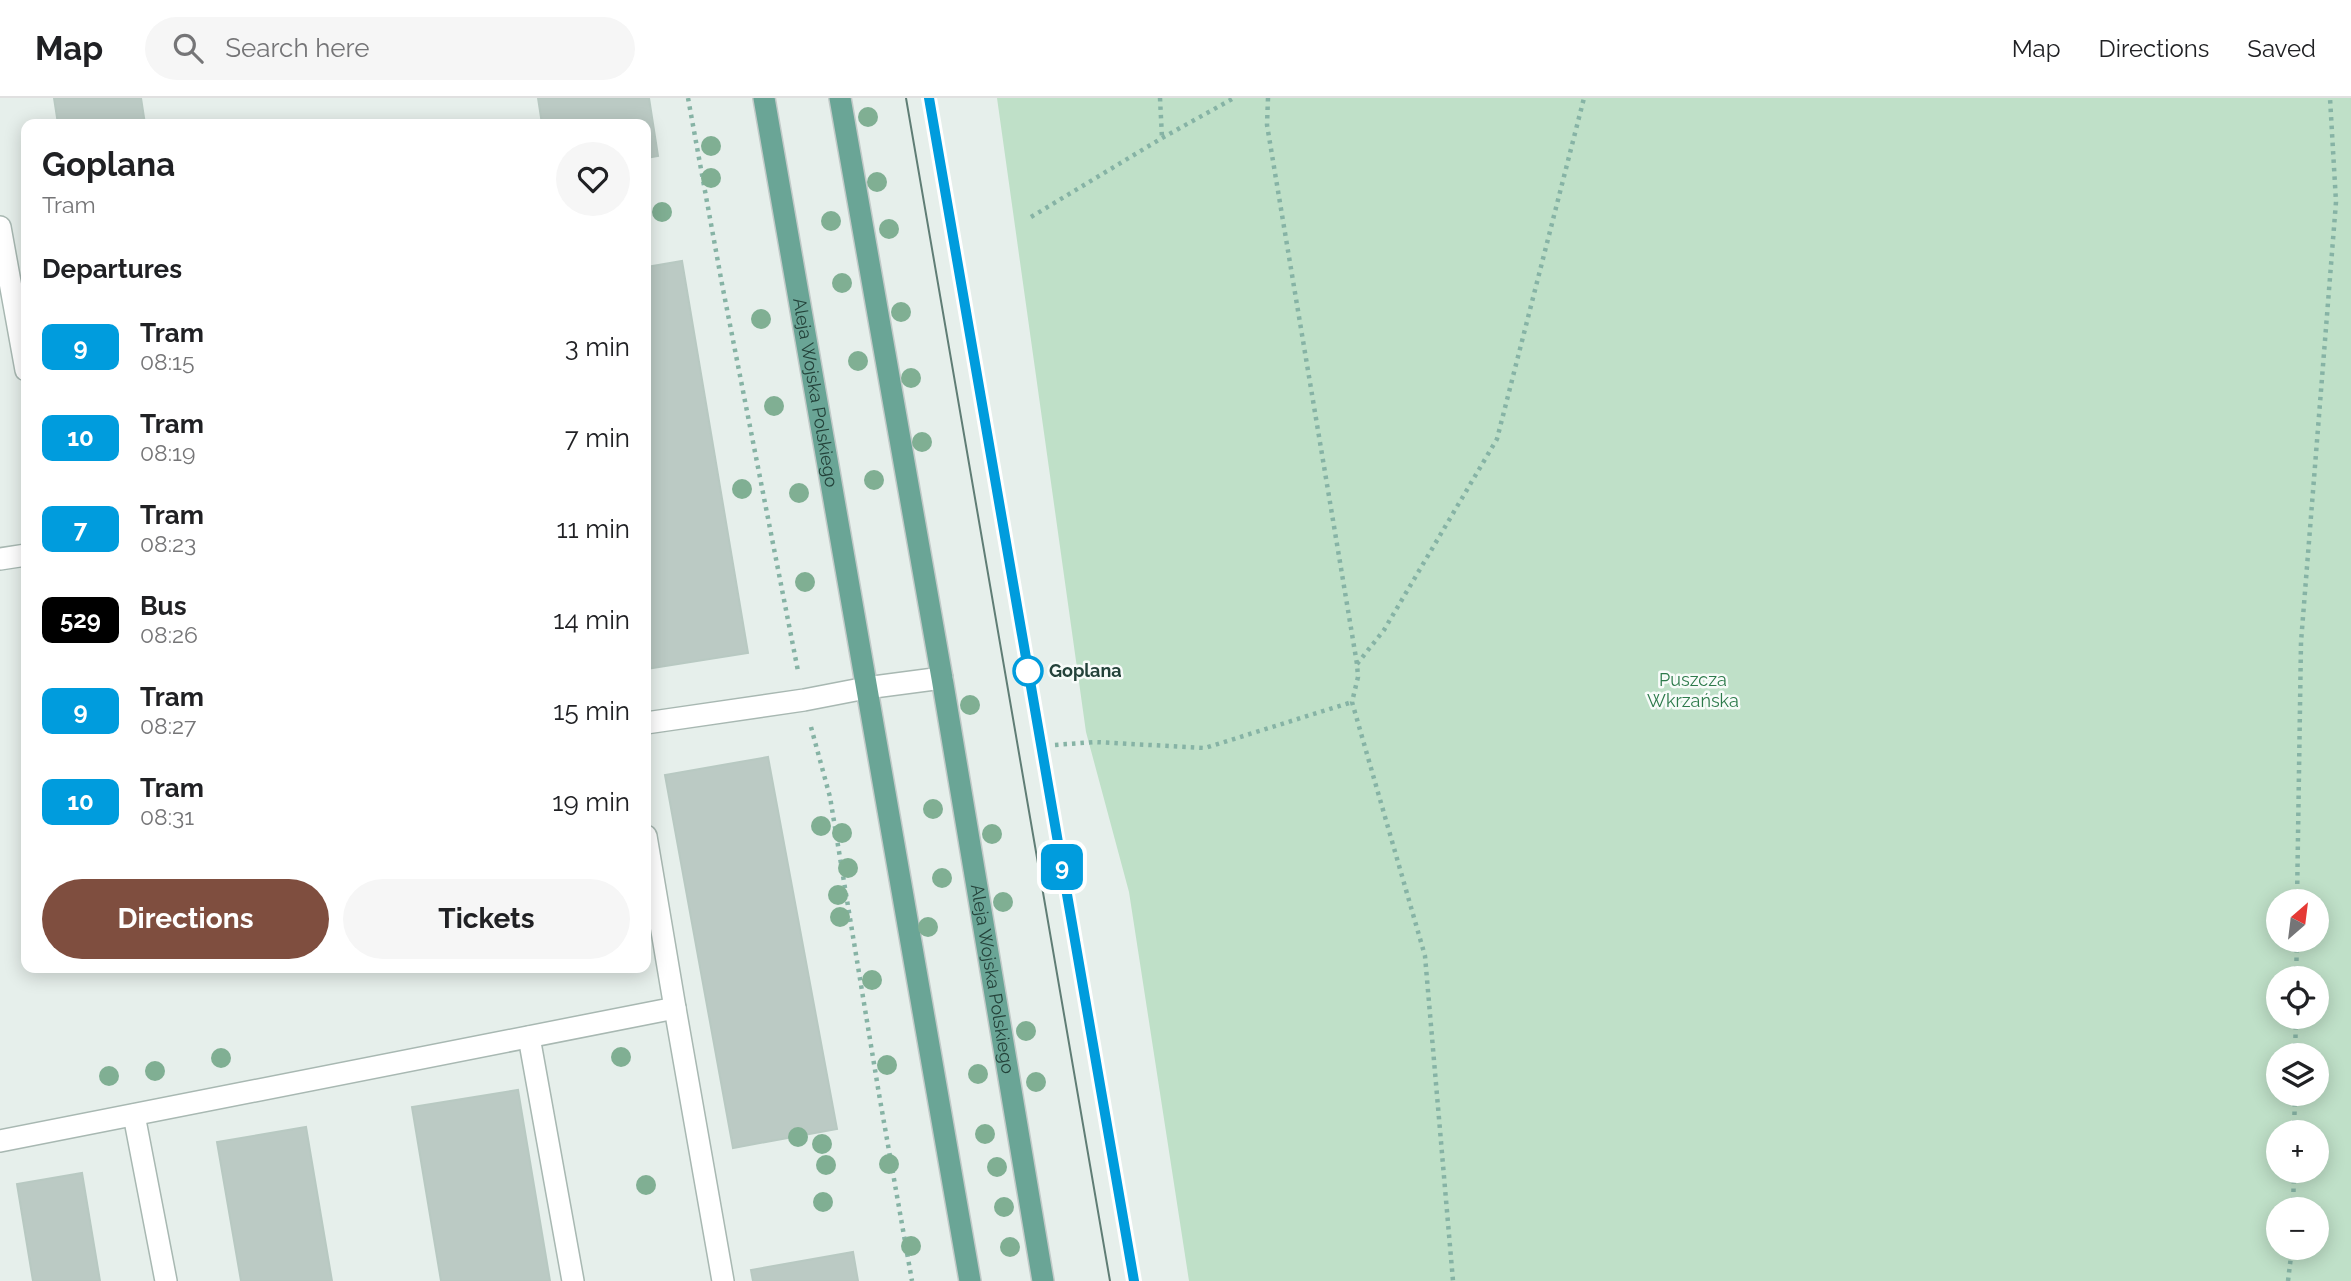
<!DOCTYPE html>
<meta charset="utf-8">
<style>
:root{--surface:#fff;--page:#f6f6f6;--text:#202124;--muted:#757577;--line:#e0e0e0;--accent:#7f4e3f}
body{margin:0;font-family:Raleway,sans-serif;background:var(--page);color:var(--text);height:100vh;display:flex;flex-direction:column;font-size:26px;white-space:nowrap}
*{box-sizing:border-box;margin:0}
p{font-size:23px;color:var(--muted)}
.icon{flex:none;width:38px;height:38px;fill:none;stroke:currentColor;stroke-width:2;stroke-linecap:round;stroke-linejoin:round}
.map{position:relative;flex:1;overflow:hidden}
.drawer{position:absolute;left:21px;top:21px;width:630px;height:854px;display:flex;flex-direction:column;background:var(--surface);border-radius:14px;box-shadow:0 4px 18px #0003}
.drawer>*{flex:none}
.badge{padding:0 14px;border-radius:10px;font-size:24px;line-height:46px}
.needle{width:46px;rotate:28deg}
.tools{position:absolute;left:2266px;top:791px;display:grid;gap:14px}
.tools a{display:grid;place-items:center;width:63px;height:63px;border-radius:50%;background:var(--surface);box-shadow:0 4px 18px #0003;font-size:35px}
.map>.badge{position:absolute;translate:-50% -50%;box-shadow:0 0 0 4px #fff}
h2{padding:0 21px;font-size:26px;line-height:63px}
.round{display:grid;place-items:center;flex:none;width:74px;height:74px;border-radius:37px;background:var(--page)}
.head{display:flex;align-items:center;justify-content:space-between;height:119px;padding:0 21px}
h1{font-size:33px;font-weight:700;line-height:52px}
.action{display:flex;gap:14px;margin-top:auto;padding:14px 21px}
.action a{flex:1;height:80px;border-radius:42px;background:var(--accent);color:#fff;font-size:28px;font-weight:700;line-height:80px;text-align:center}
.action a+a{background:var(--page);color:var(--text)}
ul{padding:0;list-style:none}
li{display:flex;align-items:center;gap:21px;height:91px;padding:0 21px}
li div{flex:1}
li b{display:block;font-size:26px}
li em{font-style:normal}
li .badge{min-width:77px;font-weight:700;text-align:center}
header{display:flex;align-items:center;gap:42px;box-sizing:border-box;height:98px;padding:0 35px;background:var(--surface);border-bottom:2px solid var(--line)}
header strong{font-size:33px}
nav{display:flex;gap:38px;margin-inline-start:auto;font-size:24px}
.search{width:490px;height:63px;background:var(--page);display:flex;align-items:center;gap:18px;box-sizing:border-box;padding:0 24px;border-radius:38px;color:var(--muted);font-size:26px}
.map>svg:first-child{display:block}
</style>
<header>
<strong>Map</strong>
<div class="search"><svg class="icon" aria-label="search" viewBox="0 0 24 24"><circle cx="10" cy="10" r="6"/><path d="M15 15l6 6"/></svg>Search here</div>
<nav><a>Map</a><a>Directions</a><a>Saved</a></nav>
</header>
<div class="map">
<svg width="2351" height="1183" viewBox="0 0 2351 1183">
<rect width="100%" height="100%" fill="#e6efeb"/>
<!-- green -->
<path fill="#bfe0c8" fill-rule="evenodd" d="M997 0H2351V1183H1189L1129 794 1086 634ZM2278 803H2317V842H2278ZM2278 880H2317V919H2278ZM2278 957H2317V996H2278ZM2278 1034H2317V1073H2278ZM2278 1111H2317V1150H2278Z"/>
<!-- building -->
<g fill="#bbcac4" stroke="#b8c9c2" stroke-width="2">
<path d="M54 0H141L145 26H58Z"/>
<path d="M538 0H649L658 58 646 60V26H542Z"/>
<path d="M682 163 748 555 646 571V169Z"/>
<path d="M768 659 837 1031 733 1050 665 677Z"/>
<path d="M518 992 550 1183H441L412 1009Z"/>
<path d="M306 1029 332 1183H241L217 1044Z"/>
<path d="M82 1075 100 1183H33L17 1086Z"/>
<path d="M853 1154 858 1183H753L751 1172Z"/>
</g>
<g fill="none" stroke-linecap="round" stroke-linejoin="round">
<defs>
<g id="minor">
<path d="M0 129 26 272"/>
<path d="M0 461 26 457"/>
<path d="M646 625 804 602 866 590 942 580"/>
<path d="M675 910 723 1183"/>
<path d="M529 939 573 1183"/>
<path d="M134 1017 166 1183"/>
<path d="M0 1043 675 910 646 738"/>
</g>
<g id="major">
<path id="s1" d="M764 0 970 1183"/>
<path id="s2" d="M840 0 942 580 1043 1183"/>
</g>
</defs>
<!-- minor casing -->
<use href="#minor" stroke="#a8b8b2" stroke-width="24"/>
<!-- major casing -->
<use href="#major" stroke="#c2cac8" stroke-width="24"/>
<!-- path -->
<g stroke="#86b3a5" stroke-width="4.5" stroke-dasharray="3.5 5" stroke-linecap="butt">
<path d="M688 0 722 186 798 573"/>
<path d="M1160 0 1162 40"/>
<path d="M1268 0 1267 27 1357 566 1358 579 1352 604 1425 858 1453 1183"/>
<path d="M1031 119 1162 40 1234 0"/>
<path d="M1357 566 1384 532 1497 341 1584 0"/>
<path d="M811 629 830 699 879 996 912 1183"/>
<path d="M1055 647 1095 644 1205 650 1352 604"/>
<path d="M2297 803 2301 544 2336 104 2330 0"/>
<path d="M2296 880 2297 842"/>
<path d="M2295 957 2296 919"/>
<path d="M2294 1034 2295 996"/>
<path d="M2293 1111 2294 1073"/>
<path d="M2288 1183 2292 1150"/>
</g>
<!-- minor -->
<use href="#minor" stroke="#fff" stroke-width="21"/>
<!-- major -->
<use href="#major" stroke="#6aa596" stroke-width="21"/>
<!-- tram -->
<g stroke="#5f7d75" stroke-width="2">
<path d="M906 0 1110 1183"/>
<path d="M929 0 1134 1183"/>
</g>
</g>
<!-- trees -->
<g fill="#80af93">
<circle cx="868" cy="19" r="10"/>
<circle cx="711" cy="48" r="10"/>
<circle cx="711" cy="80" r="10"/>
<circle cx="877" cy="84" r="10"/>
<circle cx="662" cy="114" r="10"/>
<circle cx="831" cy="123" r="10"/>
<circle cx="889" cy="131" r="10"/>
<circle cx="842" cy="185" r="10"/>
<circle cx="901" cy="214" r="10"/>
<circle cx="761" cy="221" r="10"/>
<circle cx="858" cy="263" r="10"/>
<circle cx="911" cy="280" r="10"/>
<circle cx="774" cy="308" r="10"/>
<circle cx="922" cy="344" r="10"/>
<circle cx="874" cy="382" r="10"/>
<circle cx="742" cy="391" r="10"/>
<circle cx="799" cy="395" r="10"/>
<circle cx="805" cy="484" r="10"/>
<circle cx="970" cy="607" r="10"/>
<circle cx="933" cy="711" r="10"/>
<circle cx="821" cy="728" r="10"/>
<circle cx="842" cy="735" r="10"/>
<circle cx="992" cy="736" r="10"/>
<circle cx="848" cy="770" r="10"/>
<circle cx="942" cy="780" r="10"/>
<circle cx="838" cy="797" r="10"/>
<circle cx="1003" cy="804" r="10"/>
<circle cx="840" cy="819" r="10"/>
<circle cx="928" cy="829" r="10"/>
<circle cx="872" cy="882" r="10"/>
<circle cx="1026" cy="933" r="10"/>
<circle cx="621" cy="959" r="10"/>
<circle cx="221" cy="960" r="10"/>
<circle cx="887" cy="967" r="10"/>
<circle cx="155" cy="973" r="10"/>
<circle cx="978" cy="976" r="10"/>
<circle cx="109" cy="978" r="10"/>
<circle cx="1036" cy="984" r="10"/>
<circle cx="985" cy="1036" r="10"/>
<circle cx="798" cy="1039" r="10"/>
<circle cx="822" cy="1046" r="10"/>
<circle cx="889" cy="1066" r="10"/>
<circle cx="826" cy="1067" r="10"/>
<circle cx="997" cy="1069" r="10"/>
<circle cx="646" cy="1087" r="10"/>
<circle cx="823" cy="1104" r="10"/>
<circle cx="1004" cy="1109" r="10"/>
<circle cx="911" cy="1148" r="10"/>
<circle cx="1010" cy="1149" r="10"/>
</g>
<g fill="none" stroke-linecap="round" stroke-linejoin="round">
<defs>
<path id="line" d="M929 0 1134 1183"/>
</defs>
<!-- line casing -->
<use href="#line" stroke="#fff" stroke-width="16"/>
<!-- line -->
<use href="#line" stroke="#009cdd" stroke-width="10"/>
</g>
<!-- markers -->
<circle fill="#fff" stroke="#009cdd" stroke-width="3.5" cx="1028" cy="573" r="14"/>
<g text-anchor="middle" stroke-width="5" stroke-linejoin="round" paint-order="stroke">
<!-- street labels -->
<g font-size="18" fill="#24423a" stroke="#f7fbf9">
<text dy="6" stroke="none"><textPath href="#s1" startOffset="299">Aleja Wojska Polskiego</textPath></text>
<text dy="6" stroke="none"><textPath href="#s2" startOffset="894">Aleja Wojska Polskiego</textPath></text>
</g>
<!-- stop labels -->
<g font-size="18" font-weight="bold" fill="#24423a" stroke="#f7fbf9" text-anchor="start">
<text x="1049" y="579">Goplana</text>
</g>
<!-- park labels -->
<g font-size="18" fill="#2d7a4b" stroke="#f7fbf9">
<text x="1693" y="588">Puszcza<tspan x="1693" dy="21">Wkrzańska</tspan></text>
</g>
</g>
</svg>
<div class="tools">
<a><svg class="needle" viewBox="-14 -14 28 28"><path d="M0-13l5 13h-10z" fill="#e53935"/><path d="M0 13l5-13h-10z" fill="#757577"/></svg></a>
<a><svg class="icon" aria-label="locate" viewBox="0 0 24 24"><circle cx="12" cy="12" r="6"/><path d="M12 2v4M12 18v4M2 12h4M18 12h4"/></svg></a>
<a><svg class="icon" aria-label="layers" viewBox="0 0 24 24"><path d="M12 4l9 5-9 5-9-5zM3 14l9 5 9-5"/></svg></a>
<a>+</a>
<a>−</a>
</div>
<b class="badge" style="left:1062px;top:769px;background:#009cdd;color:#fff">9</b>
<section class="drawer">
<div class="head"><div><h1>Goplana</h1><p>Tram</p></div><a class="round"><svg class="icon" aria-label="heart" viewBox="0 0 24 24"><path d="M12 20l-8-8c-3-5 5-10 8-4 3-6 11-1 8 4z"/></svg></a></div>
<h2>Departures</h2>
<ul>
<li><span class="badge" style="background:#009cdd;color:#fff">9</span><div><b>Tram</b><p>08:15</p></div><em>3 min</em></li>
<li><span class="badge" style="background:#009cdd;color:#fff">10</span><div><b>Tram</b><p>08:19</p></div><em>7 min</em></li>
<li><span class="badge" style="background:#009cdd;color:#fff">7</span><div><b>Tram</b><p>08:23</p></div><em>11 min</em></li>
<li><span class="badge" style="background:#000;color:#fff">529</span><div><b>Bus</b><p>08:26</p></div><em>14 min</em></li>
<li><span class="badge" style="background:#009cdd;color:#fff">9</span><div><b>Tram</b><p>08:27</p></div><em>15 min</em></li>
<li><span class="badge" style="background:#009cdd;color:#fff">10</span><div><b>Tram</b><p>08:31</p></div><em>19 min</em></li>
</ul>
<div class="action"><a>Directions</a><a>Tickets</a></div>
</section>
</div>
